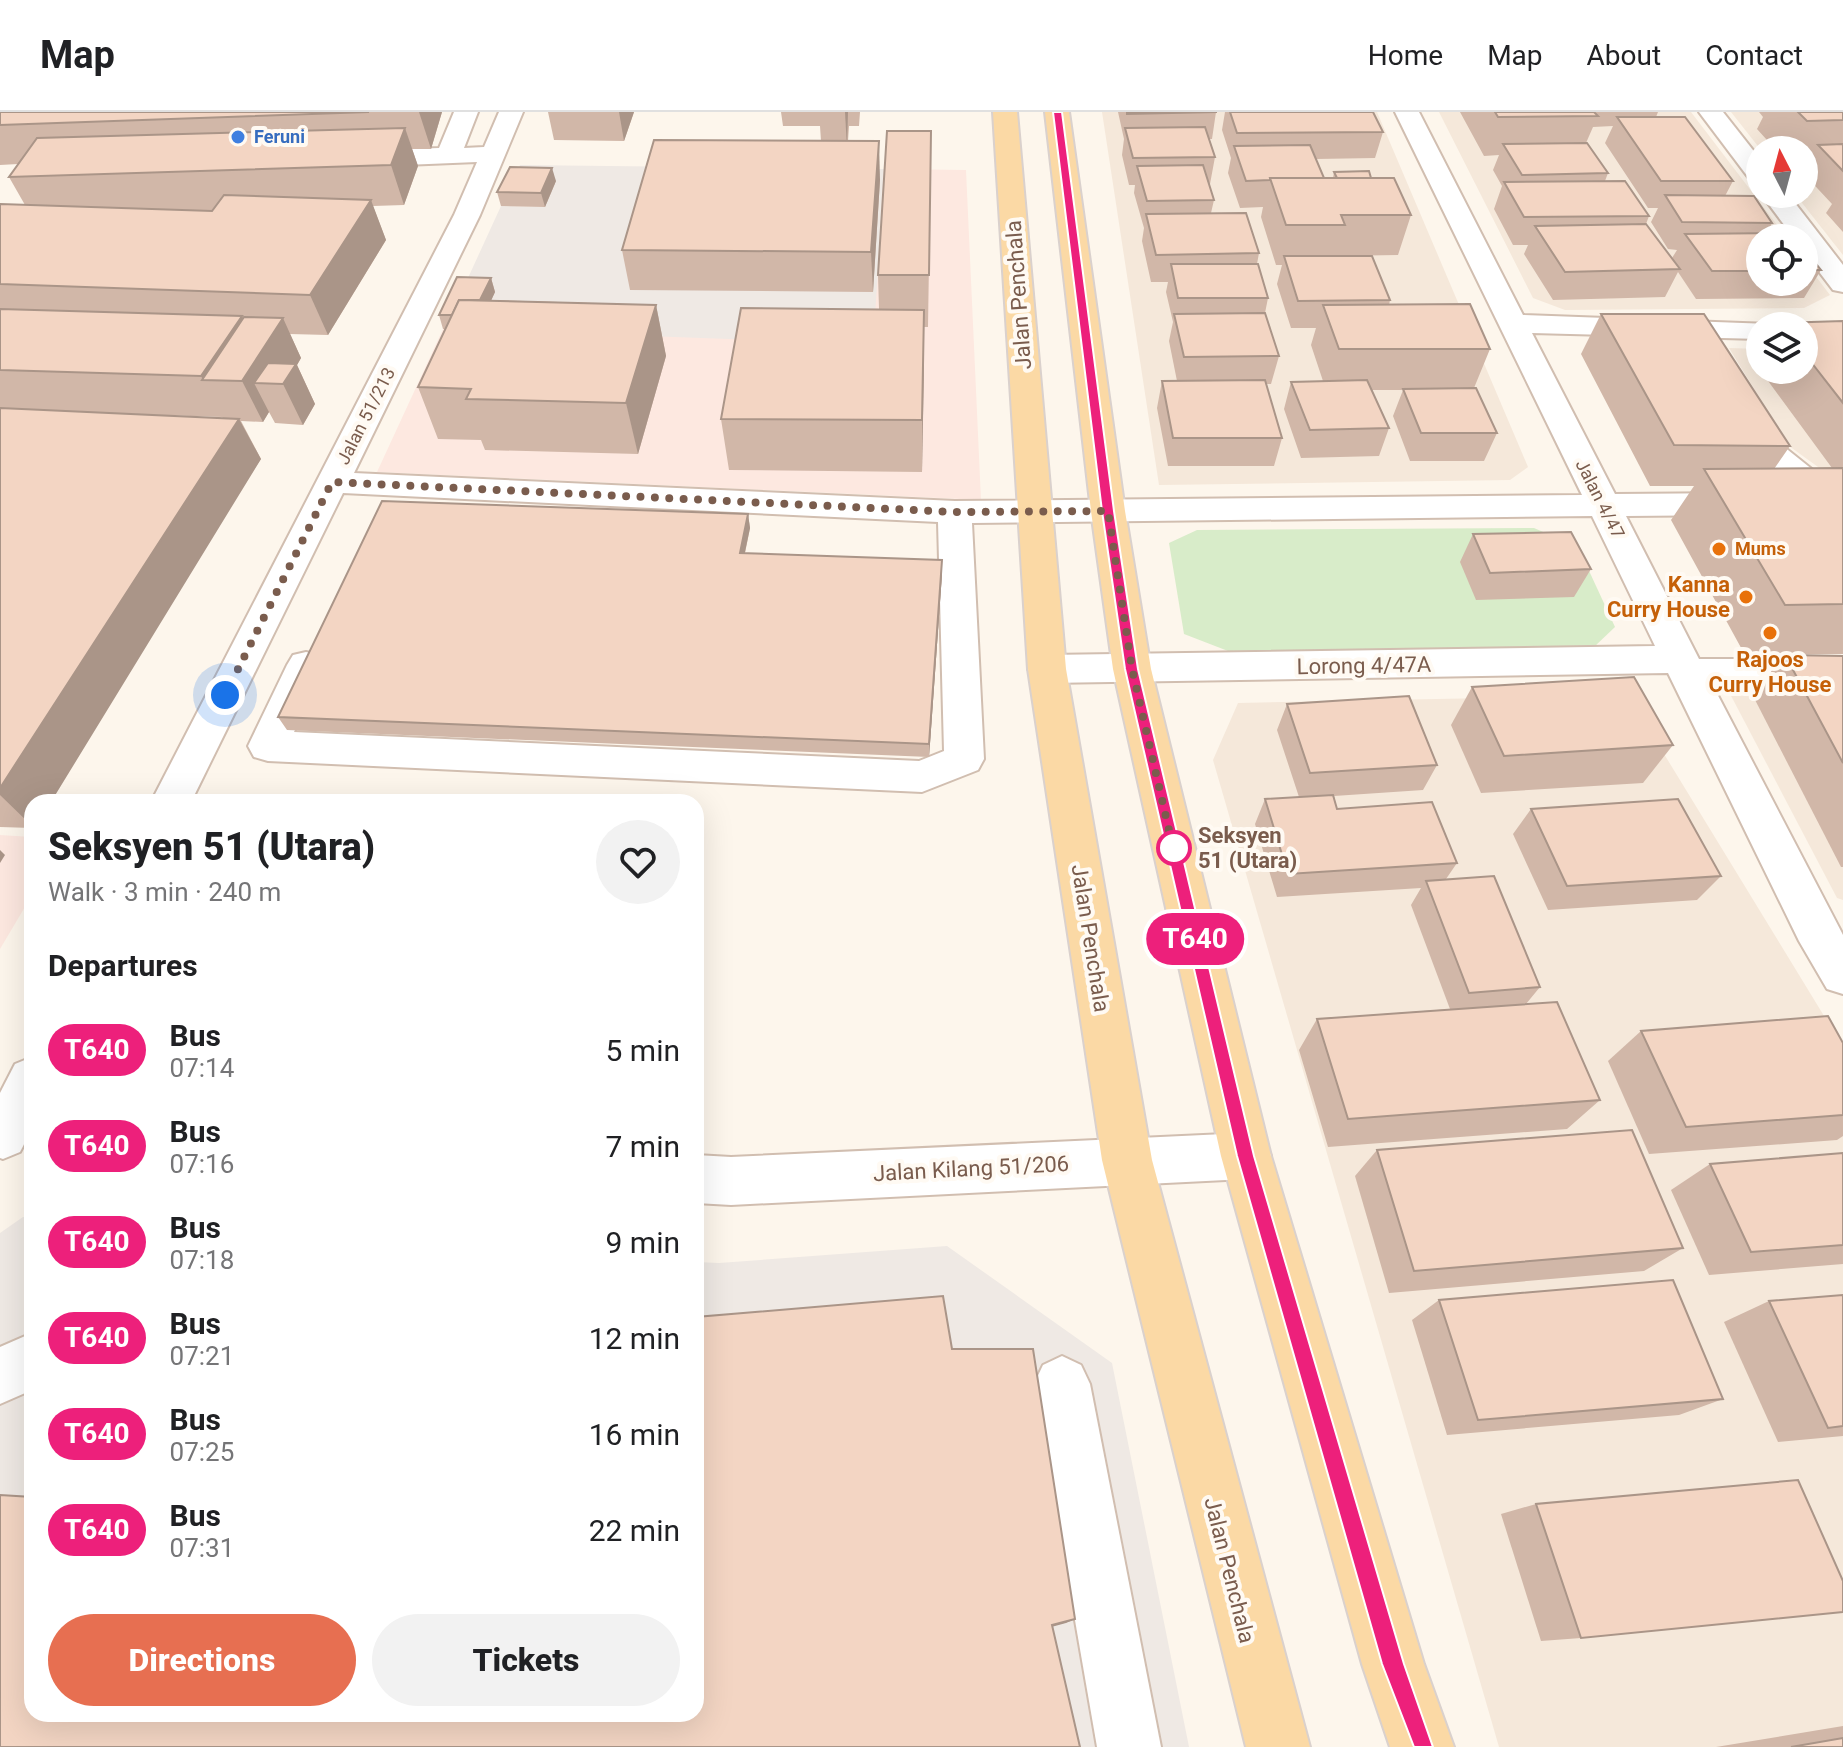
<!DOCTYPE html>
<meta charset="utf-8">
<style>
:root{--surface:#fff;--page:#f2f2f2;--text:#202124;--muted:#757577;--line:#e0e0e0;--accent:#e76f51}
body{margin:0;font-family:Roboto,sans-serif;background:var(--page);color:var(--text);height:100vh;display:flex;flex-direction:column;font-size:30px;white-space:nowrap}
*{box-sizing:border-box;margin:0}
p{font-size:26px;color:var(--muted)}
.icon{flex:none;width:44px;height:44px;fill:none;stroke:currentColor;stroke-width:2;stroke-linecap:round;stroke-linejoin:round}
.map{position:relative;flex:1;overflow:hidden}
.sheet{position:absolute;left:24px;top:682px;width:680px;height:928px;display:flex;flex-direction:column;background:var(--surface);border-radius:24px;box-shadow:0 8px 32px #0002}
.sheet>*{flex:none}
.badge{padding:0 16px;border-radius:26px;font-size:28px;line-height:52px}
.needle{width:52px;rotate:354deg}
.tools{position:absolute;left:1746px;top:24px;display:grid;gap:16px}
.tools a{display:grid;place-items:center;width:72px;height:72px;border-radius:50%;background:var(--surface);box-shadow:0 8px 32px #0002;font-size:40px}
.you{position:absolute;width:40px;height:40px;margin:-20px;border:6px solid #fff;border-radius:50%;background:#1a73e8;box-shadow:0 0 0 12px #1a73e833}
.map>.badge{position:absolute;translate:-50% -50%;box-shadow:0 0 0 4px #fff}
h2{padding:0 24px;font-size:30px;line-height:72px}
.round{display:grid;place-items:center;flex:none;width:84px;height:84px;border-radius:42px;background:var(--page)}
.summary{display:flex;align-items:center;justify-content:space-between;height:136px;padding:0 24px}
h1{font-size:38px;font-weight:800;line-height:60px}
.cta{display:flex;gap:16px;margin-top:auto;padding:16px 24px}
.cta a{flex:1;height:92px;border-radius:48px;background:var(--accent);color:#fff;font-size:32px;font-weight:800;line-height:92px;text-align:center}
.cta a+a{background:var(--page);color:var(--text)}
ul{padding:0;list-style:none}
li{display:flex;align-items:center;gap:24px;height:96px;padding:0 24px}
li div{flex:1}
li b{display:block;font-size:30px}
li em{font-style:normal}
li .badge{min-width:88px;font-weight:700;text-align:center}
header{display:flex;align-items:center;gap:48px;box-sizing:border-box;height:112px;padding:0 40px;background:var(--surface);border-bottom:2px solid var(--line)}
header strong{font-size:38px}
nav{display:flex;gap:44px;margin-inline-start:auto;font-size:28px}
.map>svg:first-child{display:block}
</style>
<header>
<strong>Map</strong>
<nav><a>Home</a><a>Map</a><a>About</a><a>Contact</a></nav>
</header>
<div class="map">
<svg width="1843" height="1635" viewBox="0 0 1843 1635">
<rect width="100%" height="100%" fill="#fdf6ec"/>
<!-- residential -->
<g fill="#f5e8da">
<path d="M1102 0H1377L1528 355 1510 368 1159 373Z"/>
<path d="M1439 0H1691L1787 126H1760V170H1804V149L1830 183 1804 196 1565 198 1533 186Z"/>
<path d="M1731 0H1843V143L1795 82H1804V38H1761Z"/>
<path d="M1729 236 1760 237V258H1804L1843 373 1789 334Z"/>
<path d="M1843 576V788L1837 786 1728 578Z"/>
<path d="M1586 584 1639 601 1843 935V1635H1499L1213 648 1238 591Z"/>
</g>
<!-- commercial -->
<g fill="#fde8e0">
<path d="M885 57 966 58 981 388 377 360 443 217 478 218Z"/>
<path d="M0 723 32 725V783L0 837Z"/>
</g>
<!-- industrial -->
<g fill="#efe9e4">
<path d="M520 53 885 57 873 232 478 218 462 179 501 94 545 95 555 70 513 68Z"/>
<path d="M23 1105 32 1106V1602H696V1150L719 1151 947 1134 1112 1251 1189 1635H0V1121Z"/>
</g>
<!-- green -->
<path fill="#d8ecc9" d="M1534 416 1578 435 1615 515 1594 535 1228 539 1184 522 1169 431 1197 418Z"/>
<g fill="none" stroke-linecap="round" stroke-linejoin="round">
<defs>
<g id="minor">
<path d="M454 0H478L464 36 484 35 499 0H523L480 103 354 361 955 389 1582 383 1395 0H1419L1523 203 1770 212 1772 214H1760V227L1532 221 1615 382 1741 381 1753 384 1758 392 1753 400 1741 403 1626 404 1699 547H1843V575L1713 574 1843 823V882L1827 877 1799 829 1668 561 1047 571 1034 567 1028 557 1034 547 1047 543 1655 534 1592 404 972 411 984 647 978 658 922 680 268 649 254 645 248 634 287 553 293 543 306 540 319 543 325 553 294 620 919 649 944 639 938 410 343 381 191 690H151L454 103 477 50 356 55 347 52 343 47 347 42 356 39 439 36Z"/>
<path d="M1699 0H1723L1760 47V72L1751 69Z"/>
<path d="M1761 82H1788L1843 153V180L1833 178 1804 140V126H1794Z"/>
<path d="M1744 291 1755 293 1783 334 1843 382V410L1831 407 1761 348 1728 300 1733 293Z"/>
<path d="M32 945V1017L20 1040 3 1047 0 1046V981L15 952Z"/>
<path d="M1246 1021 1264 1027 1271 1044 1264 1061 1246 1067 731 1093 696 1091V1043L731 1045Z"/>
<path d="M32 1221V1278L0 1292V1235Z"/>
<path d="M1062 1244 1081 1253 1090 1272 1161 1635H1097L1034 1272 1043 1253Z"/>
</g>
<g id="major">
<path d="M993 0H1017L1066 557 1152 1048 1310 1635H1246L1102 1048 1028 557Z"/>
<path d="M1045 0H1069L1125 399 1151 557 1271 1044 1424 1552 1454 1635H1390L1362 1552 1221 1044 1113 557 1091 399Z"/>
</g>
</defs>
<!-- minor casing -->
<use href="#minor" stroke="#d1beb0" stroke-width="4"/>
<!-- major casing -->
<use href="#major" stroke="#dad1cd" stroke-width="4"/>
<!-- minor -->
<use href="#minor" fill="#fff" fill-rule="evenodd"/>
<!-- major -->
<use href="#major" fill="#fbd9a5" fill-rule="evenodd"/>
</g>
<!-- wall -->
<g fill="#d1b7a8" fill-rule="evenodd">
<path d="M0 0H442L431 37H412L418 54 404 93 373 94 386 128 328 223 290 222 301 246 297 253 315 292 303 313 275 311 269 300 263 310 241 309 261 347 32 690V716L0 715V92L25 93 9 65 18 52 0 53ZM130 302 222 305 223 306Z"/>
<path d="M548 0H634L624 29 554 28Z"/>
<path d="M781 0H860L859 14H849L848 29 880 68 873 180 630 178 622 138 821 29 820 14H783Z"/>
<path d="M1118 0H1216L1212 27H1209L1215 45 1210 72H1209L1214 88 1211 101 1259 141 1257 152 1268 186 1265 201 1279 244 1271 272H1266L1282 326 1274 354H1168L1157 296 1162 269H1177L1169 229 1173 210 1166 180 1168 170H1151L1142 129 1144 116 1134 81 1135 73H1129L1122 43 1124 27Z"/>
<path d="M1225 0H1373L1383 20 1375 46 1316 47 1324 66H1333L1334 60 1371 66 1411 103 1398 143 1336 144 1390 188 1389 193 1490 237 1474 276 1497 321 1484 349H1410L1393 304 1403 278H1372L1389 316 1379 344 1301 346 1284 297 1291 270 1323 269 1311 233 1316 216H1291L1277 172 1282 153H1276L1261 105 1263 95 1240 96 1228 61 1231 46 1222 18Z"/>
<path d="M1460 0H1658L1656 5 1733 69 1725 84 1772 111 1767 121 1760 126V170H1804V137L1821 158 1804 186 1696 187 1678 160 1665 185 1553 188 1524 142 1528 133H1513L1494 97 1502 74 1493 58 1499 43 1484 44ZM1613 14 1605 31 1648 96H1658L1651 110 1668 137 1677 138 1672 146 1646 112 1649 104 1605 69 1608 61 1586 31 1593 15Z"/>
<path d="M1759 0H1843V120L1826 101 1832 92 1804 62V57L1810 47H1804V38H1776L1757 17 1763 5Z"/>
<path d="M931 19 928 215H924L922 360 729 358 721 307 879 197 878 163Z"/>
<path d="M556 69 545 95 501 94 497 80Z"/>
<path d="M491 166 495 180 491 188 656 193 666 244 638 342 485 338 481 328 438 327 418 275 445 217H443L439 203Z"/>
<path d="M1601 202 1790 334 1774 357 1832 356 1760 258H1804V214H1778L1780 211 1843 209V542L1745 543 1671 408 1694 374H1650L1581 242Z"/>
<path d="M1760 243V258L1755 251Z"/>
<path d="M748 402 750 416 745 441 942 462 929 645 287 618 278 605Z"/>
<path d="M1473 422 1591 457 1574 485 1476 488 1460 450Z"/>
<path d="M1785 543 1843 544V755H1841L1752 582Z"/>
<path d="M1472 575 1673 633 1643 671 1481 681 1451 613Z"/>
<path d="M1287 592 1437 653 1423 678 1334 684 1337 697 1457 751 1446 767 1540 875 1526 892 1600 988 1567 1017 1328 1035 1299 938 1317 907 1450 897 1411 793 1421 776 1277 785 1255 712 1265 687 1299 685 1277 618Z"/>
<path d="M1531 697 1721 764 1697 788 1548 798 1513 722Z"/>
<path d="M1641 919 1843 931V1024L1837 1028 1649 1042 1608 949Z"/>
<path d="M1377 1038 1683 1136 1644 1159 1389 1181 1355 1064Z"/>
<path d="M1843 1041V1152L1709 1163 1671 1078 1710 1052Z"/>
<path d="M1843 1183V1324L1778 1330 1724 1210 1769 1189Z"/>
<path d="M1439 1188 1723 1287 1679 1303 1447 1323 1412 1208Z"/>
<path d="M1536 1392 1581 1526 1541 1529 1501 1402Z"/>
<path d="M1843 1614V1635H1716Z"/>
</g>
<!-- shaded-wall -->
<g fill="#aa9588">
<path d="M419 0H442L431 37Z"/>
<path d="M619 0H634L624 29Z"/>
<path d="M845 0H848L847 36Z"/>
<path d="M405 16 418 54 404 93 391 53Z"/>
<path d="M879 29 880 68 873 180 871 140Z"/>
<path d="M552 56 556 69 545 95 541 81Z"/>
<path d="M371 88 386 128 328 223 310 183Z"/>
<path d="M491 166 495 180 478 218 473 204Z"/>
<path d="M656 193 666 244 638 342 626 291Z"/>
<path d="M924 198V249L922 360V308Z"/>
<path d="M242 204 260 241 283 206 301 246 297 253 315 292 303 313 283 272 254 271 269 300 263 310 242 269 203 268 201 264Z"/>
<path d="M239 307 261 347 51 690H32V714L0 683V676Z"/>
<path d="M748 402 750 416 742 454 740 441Z"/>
<path d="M942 448V462L929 645V632Z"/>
<path d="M0 738 5 743 0 751Z"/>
<path d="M1075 1507 1066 1511 1044 1517 1052 1513Z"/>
</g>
<!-- building -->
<g fill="#f3d5c3" stroke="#aa9588" stroke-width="2">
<path d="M0 0H369L0 13Z"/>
<path d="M1127 0H1217L1127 2Z"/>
<path d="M1230 0H1373L1383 20 1237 21Z"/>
<path d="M1495 0H1594L1598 4 1498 5Z"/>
<path d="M1798 0H1843V8L1807 9Z"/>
<path d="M1617 5H1685L1733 69H1661Z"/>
<path d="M1205 15 1215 45 1133 46 1125 16Z"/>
<path d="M405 16 391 53 9 65 37 26Z"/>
<path d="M887 19H931L929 163H878Z"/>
<path d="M654 28 879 29 871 140 622 138Z"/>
<path d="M1587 31 1608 61 1522 63 1503 32Z"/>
<path d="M1843 32V59L1818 33Z"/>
<path d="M1310 33 1324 66H1270V68L1246 69 1234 34Z"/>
<path d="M1203 53 1214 88 1147 89 1137 54Z"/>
<path d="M510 55 552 56 541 81 497 80Z"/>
<path d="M1369 59 1371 66H1337L1334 60Z"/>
<path d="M1270 66H1394L1411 103H1341L1345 113H1286Z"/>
<path d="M1625 69 1649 104 1524 105 1504 70Z"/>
<path d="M224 83 371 88 310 183 0 172V92L212 99Z"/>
<path d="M1665 83 1754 84 1772 111 1682 110Z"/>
<path d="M1246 101 1259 141 1156 143 1146 102Z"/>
<path d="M1646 112 1680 157 1565 160 1535 114Z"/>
<path d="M1791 121 1795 126H1760V159H1712L1685 122Z"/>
<path d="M1804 137 1821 158H1804Z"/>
<path d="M1284 144H1372L1390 188 1298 189Z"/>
<path d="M1171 152H1258L1268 186H1178Z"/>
<path d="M457 165 491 166 480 188H459L452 203H439Z"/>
<path d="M459 188 656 193 626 291 466 287 471 277 418 275Z"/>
<path d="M1470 192 1490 237H1339L1323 193Z"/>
<path d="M741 196 924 198 922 308 721 307Z"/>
<path d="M0 197 242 204 201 264 0 258Z"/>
<path d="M1265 201 1279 244 1184 245 1174 202Z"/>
<path d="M1601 202H1704L1790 334 1674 333Z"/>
<path d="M244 205 283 206 242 269 202 268Z"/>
<path d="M1843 209V291L1804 241V214H1783L1780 211Z"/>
<path d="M268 251 296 252 283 272 254 271Z"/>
<path d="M1265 268 1282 326H1173L1162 269Z"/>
<path d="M1367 268 1389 316 1310 318 1291 270Z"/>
<path d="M1476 276 1497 321H1421L1403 277Z"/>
<path d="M0 296 239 307 0 676Z"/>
<path d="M1843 356V492L1785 493 1704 357Z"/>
<path d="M382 389 748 402 740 441 942 448 929 632 278 605Z"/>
<path d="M1571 420 1591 457 1490 461 1473 422Z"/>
<path d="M1785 543 1843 544V651Z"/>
<path d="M1634 565 1673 633 1504 644 1472 575Z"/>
<path d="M1409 584 1437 653 1310 661 1287 592Z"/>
<path d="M1333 683 1337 697 1432 690 1457 751 1288 762 1265 687Z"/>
<path d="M1678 687 1721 764 1567 774 1531 697Z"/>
<path d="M1494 764 1540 875 1469 881 1426 769Z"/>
<path d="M1557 890 1600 988 1348 1007 1317 907Z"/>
<path d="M1828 904 1843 931V1003L1686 1015 1641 919Z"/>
<path d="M1632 1018 1683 1136 1414 1159 1377 1038Z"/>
<path d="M1843 1041V1133L1751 1140 1710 1052Z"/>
<path d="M1673 1168 1723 1287 1478 1308 1439 1188Z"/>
<path d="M1843 1183V1314L1828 1316 1769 1189Z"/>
<path d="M943 1184 952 1237H1033L1075 1507 1052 1513 1080 1635H0V1383L32 1385V1602H696V1205Z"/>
<path d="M1798 1368 1843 1469V1500L1581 1526 1536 1392Z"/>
<path d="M1843 1626V1635H1791Z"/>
</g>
<!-- line -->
<path fill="#ed207b" stroke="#fff" stroke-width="2" d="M1053 0H1062L1114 399 1138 557 1254 1044 1404 1552 1433 1635H1414L1382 1552 1237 1044 1125 557 1102 399Z"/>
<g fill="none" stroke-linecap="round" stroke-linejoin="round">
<!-- walk -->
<path stroke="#7a5c4d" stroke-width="8" stroke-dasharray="0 14.4" d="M225 583 332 370 955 400 1108 399 1132 557 1174 740V736"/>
</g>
<!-- markers -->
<circle fill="#3f7fe0" stroke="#fffaf3" stroke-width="3" cx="238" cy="25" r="8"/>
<g fill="#e8710a" stroke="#fffaf3" stroke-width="3">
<circle cx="1719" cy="437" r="8"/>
<circle cx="1746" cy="485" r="8"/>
<circle cx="1770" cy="521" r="8"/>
</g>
<circle fill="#fff" stroke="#ed207b" stroke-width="4" cx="1174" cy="736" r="16"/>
<g text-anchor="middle" stroke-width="8" stroke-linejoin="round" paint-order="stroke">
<!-- far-shop labels -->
<g font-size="18" font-weight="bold" fill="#366cbe" stroke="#fffaf3" text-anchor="start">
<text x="254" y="31">Feruni</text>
</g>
<!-- far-street labels -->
<g font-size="18" fill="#7a5c4d" stroke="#fffaf3">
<text transform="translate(366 304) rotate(-63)" y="6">Jalan 51/213</text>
<text transform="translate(1600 387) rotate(63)" y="6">Jalan 4/47</text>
</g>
<!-- far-food labels -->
<g font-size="18" font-weight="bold" fill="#c56008" stroke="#fffaf3" text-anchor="start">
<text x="1735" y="443">Mums</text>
</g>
<!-- street labels -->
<g font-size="22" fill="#7a5c4d" stroke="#fffaf3">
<text transform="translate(1018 183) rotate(-94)" y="8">Jalan Penchala</text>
<text transform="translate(1364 553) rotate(-1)" y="8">Lorong 4/47A</text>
<text transform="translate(1091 826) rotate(81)" y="8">Jalan Penchala</text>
<text transform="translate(971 1056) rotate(-3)" y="8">Jalan Kilang 51/206</text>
<text transform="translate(1230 1458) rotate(76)" y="8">Jalan Penchala</text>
</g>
<!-- food labels -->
<g font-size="22" font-weight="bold" fill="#c56008" stroke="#fffaf3" text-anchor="end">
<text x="1730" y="480">Kanna<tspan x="1730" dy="25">Curry House</tspan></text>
<text x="1770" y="555" text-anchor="middle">Rajoos<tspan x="1770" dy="25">Curry House</tspan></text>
</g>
<!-- stop labels -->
<g font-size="22" font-weight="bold" fill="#7a5c4d" stroke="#fffaf3" text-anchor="start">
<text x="1198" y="731">Seksyen<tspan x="1198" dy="25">51 (Utara)</tspan></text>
</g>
</g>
</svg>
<div class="tools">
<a><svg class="needle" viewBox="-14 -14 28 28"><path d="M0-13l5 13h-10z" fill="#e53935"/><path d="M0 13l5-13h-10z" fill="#757577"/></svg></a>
<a><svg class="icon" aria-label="locate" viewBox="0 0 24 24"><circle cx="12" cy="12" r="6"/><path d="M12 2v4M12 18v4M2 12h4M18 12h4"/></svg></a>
<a><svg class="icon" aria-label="layers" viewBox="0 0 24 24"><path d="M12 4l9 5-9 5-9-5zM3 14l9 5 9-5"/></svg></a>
</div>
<div class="you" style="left:225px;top:583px"></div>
<b class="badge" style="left:1195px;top:827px;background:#ed207b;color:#fff">T640</b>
<section class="sheet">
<div class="summary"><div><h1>Seksyen 51 (Utara)</h1><p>Walk · 3 min · 240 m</p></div><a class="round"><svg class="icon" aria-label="heart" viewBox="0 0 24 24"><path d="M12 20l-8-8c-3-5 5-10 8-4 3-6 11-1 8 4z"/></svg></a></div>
<h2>Departures</h2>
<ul>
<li><span class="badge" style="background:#ed207b;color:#fff">T640</span><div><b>Bus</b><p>07:14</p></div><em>5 min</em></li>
<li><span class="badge" style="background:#ed207b;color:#fff">T640</span><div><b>Bus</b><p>07:16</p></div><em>7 min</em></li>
<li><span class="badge" style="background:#ed207b;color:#fff">T640</span><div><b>Bus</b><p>07:18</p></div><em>9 min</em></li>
<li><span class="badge" style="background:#ed207b;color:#fff">T640</span><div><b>Bus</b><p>07:21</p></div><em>12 min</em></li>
<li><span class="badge" style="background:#ed207b;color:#fff">T640</span><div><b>Bus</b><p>07:25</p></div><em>16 min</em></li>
<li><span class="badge" style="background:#ed207b;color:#fff">T640</span><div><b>Bus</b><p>07:31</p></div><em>22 min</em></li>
</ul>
<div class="cta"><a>Directions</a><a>Tickets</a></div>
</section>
</div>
